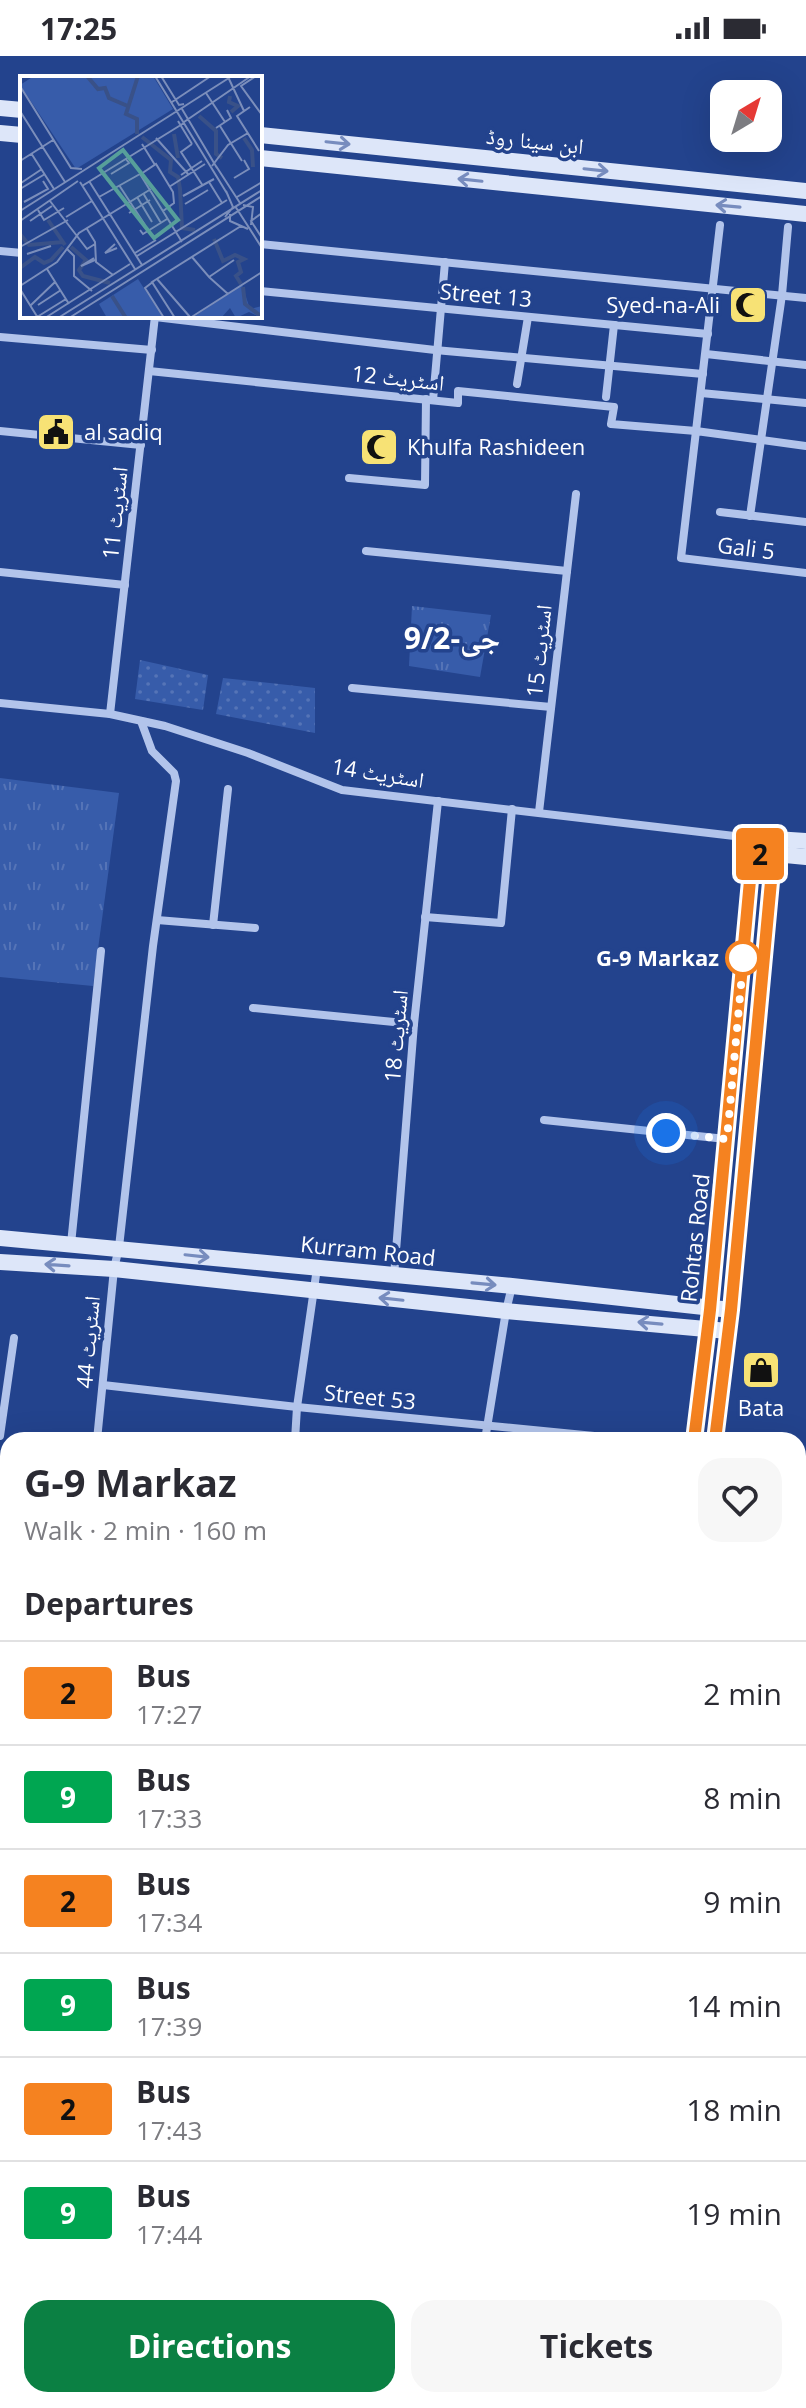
<!DOCTYPE html>
<meta charset="utf-8">
<style>
:root{--surface:#fff;--page:#f7f7f7;--text:#2b2b33;--muted:#7c7c81;--line:#e1e1e2;--accent:#0b8043}
body{margin:0;font-family:"Open Sans","Noto Naskh Arabic",sans-serif;background:var(--page);color:var(--text);height:100vh;display:flex;flex-direction:column;font-size:30px;white-space:nowrap}
*{box-sizing:border-box;margin:0}
p{font-size:26px;color:var(--muted)}
.icon{flex:none;width:44px;height:44px;fill:none;stroke:currentColor;stroke-width:2;stroke-linecap:round;stroke-linejoin:round}
.map{position:relative;flex:1;overflow:hidden}
.panel{position:absolute;left:0px;top:1376px;width:806px;height:976px;display:flex;flex-direction:column;background:var(--surface);border-radius:24px 24px 0 0;box-shadow:0 8px 32px #0002}
.panel>*{flex:none}
.badge{padding:0 16px;border-radius:6px;font-size:28px;line-height:52px}
.needle{width:52px;rotate:38deg}
.buttons{position:absolute;left:710px;top:24px;display:grid;gap:16px}
.buttons a{display:grid;place-items:center;width:72px;height:72px;border-radius:16px;background:var(--surface);box-shadow:0 8px 32px #0002;font-size:40px}
.you{position:absolute;width:40px;height:40px;margin:-20px;border:6px solid #fff;border-radius:50%;background:#1a73e8;box-shadow:0 0 0 12px #1a73e833}
.map>.badge{position:absolute;translate:-50% -50%;box-shadow:0 0 0 4px #fff}
h2{padding:0 24px;font-size:30px;line-height:72px}
.round{display:grid;place-items:center;flex:none;width:84px;height:84px;border-radius:24px;background:var(--page)}
.summary{display:flex;align-items:center;justify-content:space-between;height:136px;padding:0 24px}
h1{font-size:38px;font-weight:700;line-height:60px}
.cta{display:flex;gap:16px;margin-top:auto;padding:16px 24px}
.cta a{flex:1;height:92px;border-radius:24px;background:var(--accent);color:#fff;font-size:32px;font-weight:700;line-height:92px;text-align:center}
.cta a+a{background:var(--page);color:var(--text)}
ul{padding:0;list-style:none}
li{display:flex;align-items:center;gap:24px;height:104px;padding:0 24px;border-top:2px solid var(--line)}
li div{flex:1}
li b{display:block;font-size:30px}
li em{font-style:normal}
li .badge{min-width:88px;font-weight:700;text-align:center}
.status{display:flex;justify-content:space-between;align-items:center;height:56px;padding:0 40px;background:var(--surface);direction:ltr}
.status svg{height:22px;fill:currentColor}
.map>svg:first-child{display:block}
</style>
<div class="status"><b>17:25</b><svg viewBox="0 0 49 12"><path d="M0 12V9h3v3zM5 12V6h3v6zM10 12V3h3v9zM15 12V0h3v12zM26 1h20v11H26zM47 4h2v5h-2z"/></svg></div>
<div class="map">
<svg width="806" height="2352" viewBox="0 0 806 2352">
<defs>
<pattern id="grass-dots" width="8" height="8" patternUnits="userSpaceOnUse" patternTransform="scale(2)"><rect width="8" height="8" fill="#375caa"/><path d="M2 2h.1M6 6h.1" fill="none" stroke="#5574b7" stroke-width="1.8" stroke-linecap="round"/></pattern>
<pattern id="park-tufts" width="24" height="20" patternUnits="userSpaceOnUse" patternTransform="scale(2)"><rect width="24" height="20" fill="#375caa"/><path d="M3 7l-1-3M5 7V3M7 7l1-3M15 17l-1-3M17 17v-4M19 17l1-3" fill="none" stroke="#5574b7"/></pattern>
</defs>
<rect width="100%" height="100%" fill="#23438d"/>
<!-- grass -->
<g fill="url(#grass-dots)">
<path d="M140 604 208 619 203 654 135 643Z"/>
<path d="M223 622 315 632V677L216 658Z"/>
</g>
<!-- park -->
<g fill="url(#park-tufts)">
<path d="M412 550 491 559 480 621 409 610Z"/>
<path d="M0 722 119 737 93 930 0 921Z"/>
<path d="M798 1693 806 1694V1907H798Z"/>
</g>
<!-- pitch -->
<path fill="#375caa" d="M0 2136H8V2258L0 2257Z"/>
<g fill="none" stroke-linecap="round" stroke-linejoin="round">
<!-- street -->
<g stroke="#b2c4eb" stroke-width="8">
<path d="M260 188 806 242"/>
<path d="M0 195 22 197"/>
<path d="M260 235 708 278"/>
<path d="M155 261 435 294 703 318"/>
<path d="M0 281 152 294"/>
<path d="M706 298 806 309"/>
<path d="M149 315 458 347V335L614 351 611 368 696 375 720 169"/>
<path d="M517 328 528 261"/>
<path d="M701 337 806 347"/>
<path d="M606 341 614 269"/>
<path d="M433 344 445 206"/>
<path d="M0 375 141 389"/>
<path d="M806 390 696 375 681 502 806 517"/>
<path d="M349 422 425 429 426 343"/>
<path d="M720 456 806 466"/>
<path d="M750 460 782 239 788 171"/>
<path d="M366 495 567 515"/>
<path d="M0 516 125 529"/>
<path d="M352 632 551 651"/>
<path d="M0 647 110 658 165 670 248 697 342 734 760 783"/>
<path d="M110 658 155 260"/>
<path d="M539 756 576 438"/>
<path d="M425 861 501 867 512 753"/>
<path d="M157 864 255 872"/>
<path d="M213 869 228 733"/>
<path d="M253 952 414 968"/>
<path d="M544 1064 726 1083"/>
<path d="M71 1188 101 895"/>
<path d="M394 1220 414 968 438 745"/>
<path d="M103 1329 297 1351 635 1384"/>
<path d="M0 1380 14 1282"/>
<path d="M97 1384 114 1213 119 1191 153 890 176 725 174 717 152 695 141 665"/>
<path d="M295 1384 297 1351 317 1212"/>
<path d="M485 1384 506 1255 512 1230"/>
<path d="M0 1426 8 1427"/>
<path d="M0 1559 8 1560"/>
<path d="M0 1693 8 1694"/>
<path d="M0 1941 8 1942"/>
<path d="M0 2002 8 2003"/>
<path d="M0 2108 8 2109"/>
<path d="M312 2344 388 2352"/>
<path d="M401 2352 402 2344"/>
</g>
<!-- secondary -->
<g stroke="#dde6f9" stroke-width="16">
<path d="M0 52 22 54"/>
<path d="M0 77 22 79"/>
<path d="M260 79 806 135"/>
<path d="M260 102 806 158"/>
<circle cx="767" cy="790" r="10"/>
<path d="M775 783 806 785"/>
<path d="M775 798 806 801"/>
<path d="M0 1182 512 1230 731 1254"/>
<path d="M0 1206 114 1213 506 1255 728 1275"/>
<path d="M694 1384 710 1254 752 803 758 794"/>
<path d="M715 1384 731 1254 772 815 771 800"/>
<path d="M798 1942 806 1943"/>
<path d="M798 1960H806"/>
<path d="M590 2352 591 2344"/>
<path d="M610 2352 611 2344"/>
</g>
</g>
<!-- one-way arrows -->
<defs><path id="oneway-shaft" d="M-6 0H5M1.5-3L5.5 0L1.5 3" fill="none" stroke-width="1.6" stroke-linecap="round" stroke-linejoin="round" transform="scale(2)"/></defs>
<g stroke="#778cbe">
<use href="#oneway-shaft" transform="translate(338 87) rotate(6)"/>
<use href="#oneway-shaft" transform="translate(596 114) rotate(6)"/>
<use href="#oneway-shaft" transform="translate(470 124) rotate(-174)"/>
<use href="#oneway-shaft" transform="translate(728 150) rotate(-175)"/>
<use href="#oneway-shaft" transform="translate(197 1200) rotate(6)"/>
<use href="#oneway-shaft" transform="translate(57 1209) rotate(-176)"/>
<use href="#oneway-shaft" transform="translate(484 1228) rotate(5)"/>
<use href="#oneway-shaft" transform="translate(391 1243) rotate(-174)"/>
<use href="#oneway-shaft" transform="translate(650 1267) rotate(-175)"/>
</g>
<g fill="none" stroke-linecap="round" stroke-linejoin="round">
<defs>
<path id="line" d="M694 1384 710 1254 752 803 758 794 763 800H771L772 815 731 1254 715 1384"/>
</defs>
<!-- line casing -->
<use href="#line" stroke="#fff" stroke-width="18"/>
<!-- line -->
<use href="#line" stroke="#f58220" stroke-width="12"/>
<!-- walk -->
<path stroke="#fff" stroke-width="8" stroke-dasharray="0 14.4" d="M666 1077 727 1083 744 896 743 902"/>
</g>
<!-- icons -->
<defs>
<symbol id="mosque-square" viewBox="-11 -11 22 22"><rect x="-9" y="-9" width="18" height="18" rx="4" fill="#f7e275" stroke="#23438d"/><path d="M3.5-4.9A6 6 0 1 0 3.5 4.9A5 5 0 1 1 3.5-4.9Z" fill="#111"/></symbol>
<symbol id="civic-square" viewBox="-11 -11 22 22"><rect x="-9" y="-9" width="18" height="18" rx="4" fill="#f7e275" stroke="#23438d"/><path d="M-.6-6.5H3V-4.5H.6V-3L4-1V1h2V6H-6V1h2V-1L-.6-3ZM-1.2 2.5V6h2.4V2.5Z" fill="#111"/></symbol>
<symbol id="shop-square" viewBox="-11 -11 22 22"><rect x="-9" y="-9" width="18" height="18" rx="4" fill="#f7e275" stroke="#23438d"/><path d="M-5-2.5h2.3a2.7 3.5 0 0 1 5.4 0H5L5.5 6h-11ZM-1.5-2.5h3a1.5 2.3 0 0 0-3 0Z" fill="#111"/></symbol>
</defs>
<g fill-rule="evenodd">
<use href="#mosque-square" x="726" y="227" width="44" height="44"/>
<use href="#civic-square" x="34" y="354" width="44" height="44"/>
<use href="#mosque-square" x="357" y="369" width="44" height="44"/>
<use href="#shop-square" x="739" y="1292" width="44" height="44"/>
</g>
<!-- markers -->
<circle fill="#fff" stroke="#f58220" stroke-width="4" cx="743" cy="902" r="16"/>
<g text-anchor="middle" stroke-width="7" stroke-linejoin="round" paint-order="stroke">
<!-- street labels -->
<g font-size="22" fill="#fff" stroke="#23438d">
<text transform="translate(535 85) rotate(6)" y="8">ابن سینا روڈ</text>
<text transform="translate(486 239) rotate(5)" y="8">Street 13</text>
<text transform="translate(398 322) rotate(6)" y="8">اسٹریٹ 12</text>
<text transform="translate(115 457) rotate(-84)" y="8">اسٹریٹ 11</text>
<text transform="translate(746 492) rotate(7)" y="8">Gali 5</text>
<text transform="translate(539 595) rotate(-84)" y="8">اسٹریٹ 15</text>
<text transform="translate(378 717) rotate(9)" y="8">اسٹریٹ 14</text>
<text transform="translate(396 980) rotate(-85)" y="8">اسٹریٹ 18</text>
<text transform="translate(695 1182) rotate(-84)" y="8">Rohtas Road</text>
<text transform="translate(368 1195) rotate(6)" y="8">Kurram Road</text>
<text transform="translate(88 1286) rotate(-85)" y="8">اسٹریٹ 44</text>
<text transform="translate(370 1341) rotate(6)" y="8">Street 53</text>
</g>
<!-- poi labels -->
<g font-size="22" fill="#fff" stroke="#23438d" text-anchor="start">
<text x="720" y="257" text-anchor="end">Syed-na-Ali</text>
<text x="84" y="384">al sadiq</text>
<text x="407" y="399">Khulfa Rashideen</text>
<text x="761" y="1360" text-anchor="middle">Bata</text>
</g>
<!-- stop labels -->
<g font-size="22" font-weight="bold" fill="#fff" stroke="#23438d" text-anchor="end">
<text x="719" y="910">G-9 Markaz</text>
</g>
<!-- district labels -->
<g font-size="30" font-weight="bold" fill="#fff" stroke="#23438d">
<text x="452" y="593">جی-9/2</text>
</g>
</g>
<!-- overview -->
<g transform="translate(20 20)">
<rect width="242" height="242" fill="#23438d"/>
<path d="M222 209 230 233 242 230V242L229 236 216 242 210 232 201 242H172Z" fill="#375caa"/>
<path d="M118 203 143 242H87L79 228Z" fill="#375caa"/>
<path d="M14 0H133L153 33 56 93 0 9Z" fill="#375caa"/>
<path fill="none" stroke="#395188" stroke-width="4" d="M67 0 78 13 85 12 89 22 110 31M210 20 209 26 218 30 211 36M179 40 196 55V78L202 82M117 58V43L106 38 118 0M154 58 158 82M122 61 151 84 150 96 158 101 160 113 162 152 175 154M224 62 232 74 233 91M28 144 45 169M0 158 9 169 43 166M194 163 203 185 215 179 224 183 218 186 221 196 216 200 221 208M51 171 66 184 59 194 63 200 90 207M0 192 15 181 24 187 31 184 43 171M223 211 225 228 242 241M92 220 106 242"/>
<path fill="none" stroke="#7b8ebb" stroke-width="2" d="M135 0 208 119M141 0 159 29 164 28M236 0 221 10 242 39M209 3 224 35M0 10 51 92 62 93M186 17 205 46M152 26 191 0M230 31 217 40 239 75M162 33 197 92M0 35 22 70M158 45 172 68M164 46 231 0M200 50 222 85M196 52 211 42 207 34M136 62 168 98M122 68 135 89M172 68 161 76 183 110M22 70 45 106M11 77 34 113M0 85 33 64M192 90 208 69 228 57M196 90 220 127M91 98 109 87 106 83M120 98 162 166M121 98 136 88 153 116 154 127 143 135M161 99 182 85M214 102 229 93 224 84M69 105 122 189M60 106 115 193M189 106 202 127M1 107 22 93M99 109 125 149M62 110 164 47M149 111 185 88M0 113 25 98M123 117 141 147M163 120 194 103M79 121 120 98M117 121 132 146M217 121 242 106M30 125 67 173 75 168M4 126 28 113 23 105M165 128 188 114M223 129 233 131 231 149M215 130 242 172M18 134 24 144 44 132M0 135 212 0M109 137 130 124M242 137 231 145 242 162M210 138V145L228 153M46 141 72 125M205 141 213 131 206 115M0 145 58 105M10 145 32 130M67 153 75 166 76 186 93 199M120 154 123 158 147 143M95 168 85 177 97 172M0 171 48 144M47 173 54 180V200L72 215M115 177 136 164M7 178 31 170M117 180 207 124M172 181 189 201 214 184M74 182 61 190 75 184M27 193 49 228M189 201 208 218M137 203 170 241M134 205 125 212 144 242M0 210 37 186 59 157 131 113M0 213 18 242M11 229 35 206M18 229 41 214M17 241 46 223M25 242 110 188M38 242 242 114M49 242 242 120M155 242 132 206 221 150M170 242 242 196"/>
<path fill="#579f9a" fill-opacity="0.15" stroke="#579f9a" stroke-width="4" d="M103 74 158 144 134 162 79 92Z"/>
<rect width="242" height="242" fill="none" stroke="#fff" stroke-width="4"/>
</g>
</svg>
<div class="buttons">
<a><svg class="needle" viewBox="-14 -14 28 28"><path d="M0-13l5 13h-10z" fill="#e53935"/><path d="M0 13l5-13h-10z" fill="#7c7c81"/></svg></a>
</div>
<div class="you" style="left:666px;top:1077px"></div>
<b class="badge" style="left:760px;top:798px;background:#f58220;color:#111">2</b>
<section class="panel">
<div class="summary"><div><h1>G-9 Markaz</h1><p>Walk · 2 min · 160 m</p></div><a class="round"><svg class="icon" aria-label="heart" viewBox="0 0 24 24"><path d="M12 20l-8-8c-3-5 5-10 8-4 3-6 11-1 8 4z"/></svg></a></div>
<h2>Departures</h2>
<ul>
<li><span class="badge" style="background:#f58220;color:#111">2</span><div><b>Bus</b><p>17:27</p></div><em>2 min</em></li>
<li><span class="badge" style="background:#00a651;color:#fff">9</span><div><b>Bus</b><p>17:33</p></div><em>8 min</em></li>
<li><span class="badge" style="background:#f58220;color:#111">2</span><div><b>Bus</b><p>17:34</p></div><em>9 min</em></li>
<li><span class="badge" style="background:#00a651;color:#fff">9</span><div><b>Bus</b><p>17:39</p></div><em>14 min</em></li>
<li><span class="badge" style="background:#f58220;color:#111">2</span><div><b>Bus</b><p>17:43</p></div><em>18 min</em></li>
<li><span class="badge" style="background:#00a651;color:#fff">9</span><div><b>Bus</b><p>17:44</p></div><em>19 min</em></li>
</ul>
<div class="cta"><a>Directions</a><a>Tickets</a></div>
</section>
</div>
